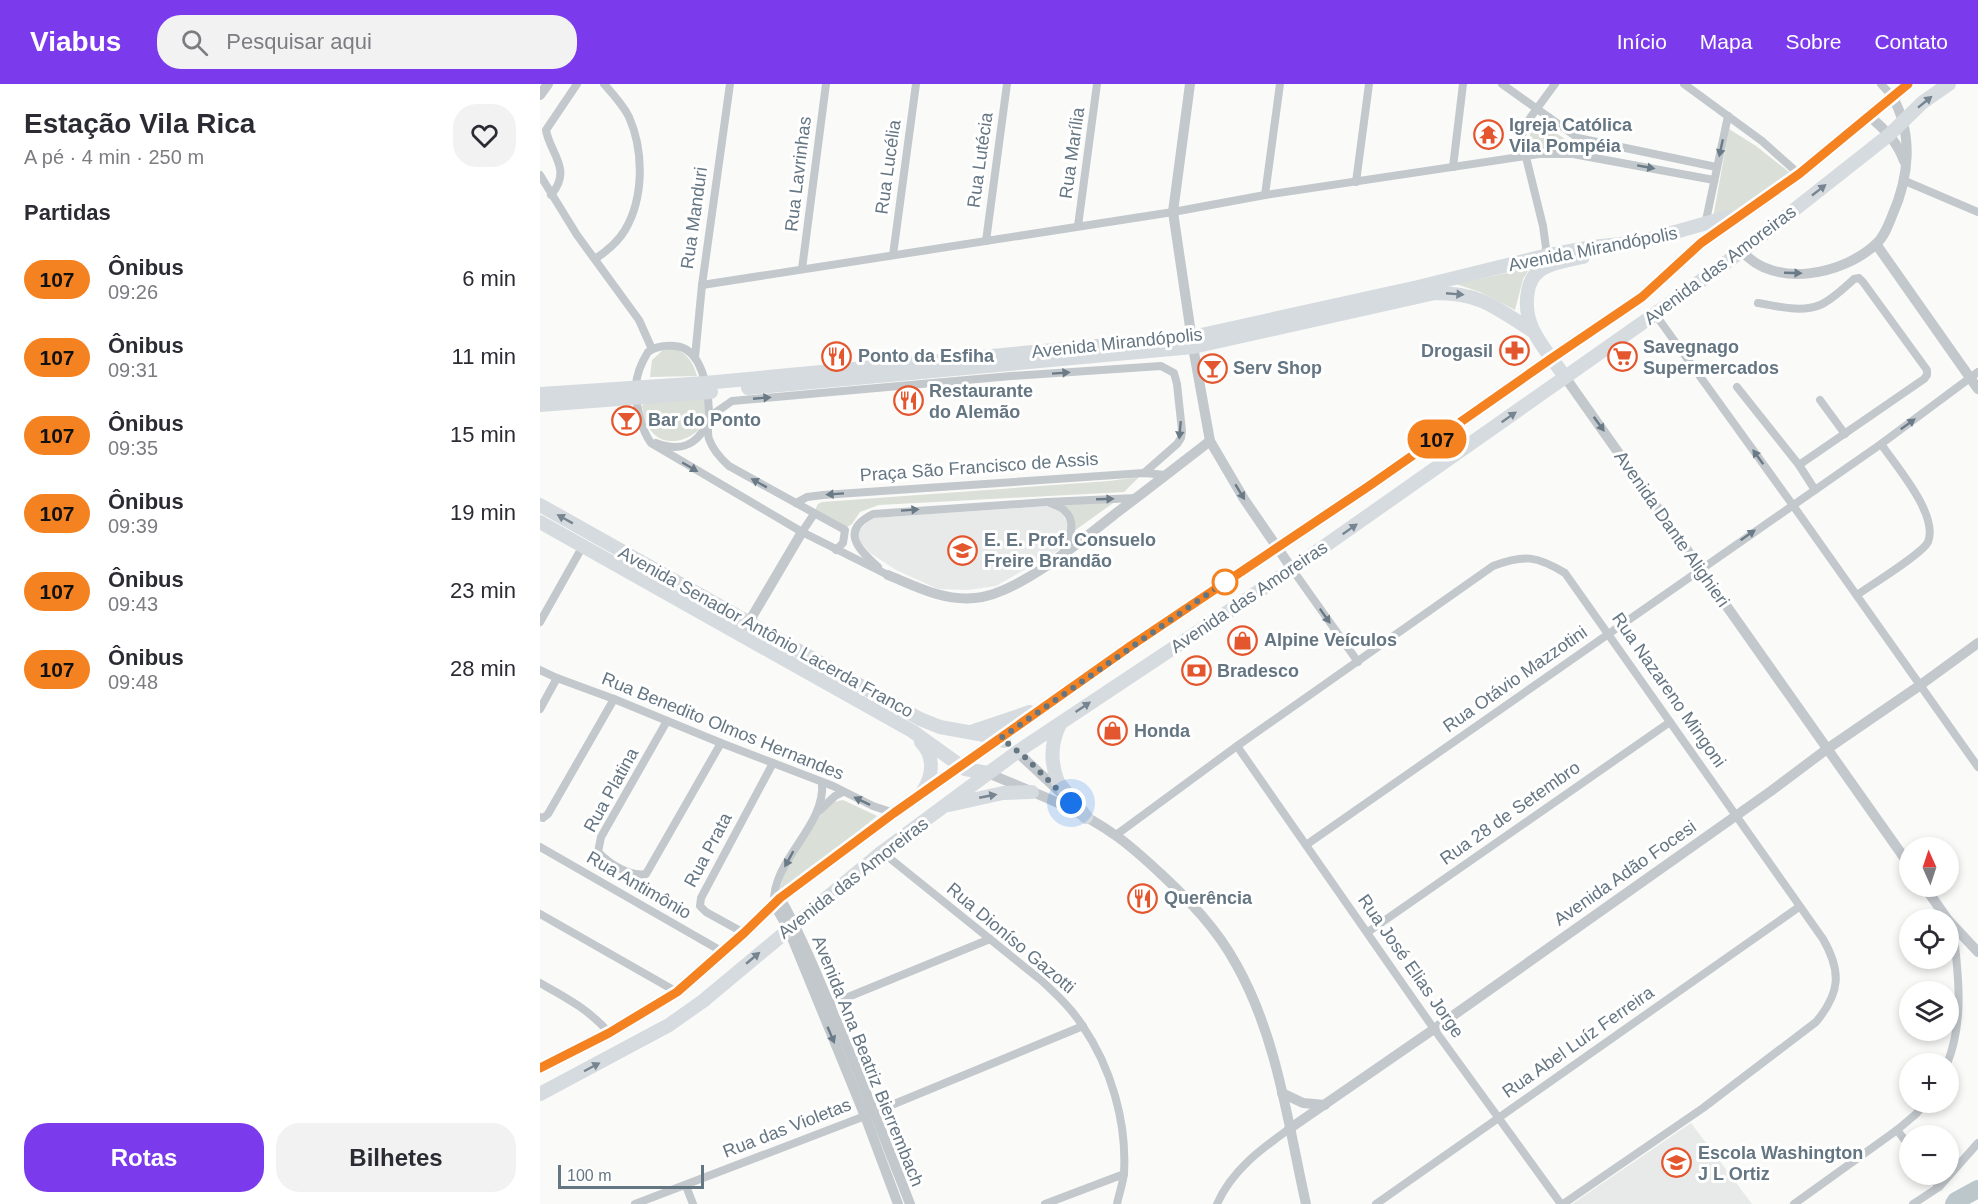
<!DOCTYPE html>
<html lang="pt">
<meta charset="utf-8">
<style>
:root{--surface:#fff;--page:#f2f2f3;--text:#2b2b33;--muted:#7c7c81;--accent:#7c3aed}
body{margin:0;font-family:Arial,sans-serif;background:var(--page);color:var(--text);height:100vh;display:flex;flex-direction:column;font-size:22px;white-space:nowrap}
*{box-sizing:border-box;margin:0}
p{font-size:20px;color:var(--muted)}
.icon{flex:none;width:33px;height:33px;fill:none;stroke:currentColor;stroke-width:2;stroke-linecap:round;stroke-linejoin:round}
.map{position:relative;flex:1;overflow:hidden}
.side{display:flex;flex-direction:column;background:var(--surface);width:540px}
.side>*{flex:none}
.badge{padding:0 12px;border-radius:20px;font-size:21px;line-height:39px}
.needle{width:39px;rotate:357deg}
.fabs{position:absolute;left:1359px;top:753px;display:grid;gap:12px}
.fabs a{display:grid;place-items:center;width:60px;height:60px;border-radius:50%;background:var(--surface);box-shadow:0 3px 9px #0003;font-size:30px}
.scale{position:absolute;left:18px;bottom:15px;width:146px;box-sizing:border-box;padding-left:6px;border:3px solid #657683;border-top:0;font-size:16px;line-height:21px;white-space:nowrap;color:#657683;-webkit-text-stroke:4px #fff;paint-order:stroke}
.you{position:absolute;width:30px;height:30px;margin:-15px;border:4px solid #fff;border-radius:50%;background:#1a73e8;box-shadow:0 0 0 9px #1a73e833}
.map>.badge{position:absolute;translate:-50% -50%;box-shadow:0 0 0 3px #fff}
h2{padding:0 24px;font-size:22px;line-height:54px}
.round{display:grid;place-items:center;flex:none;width:63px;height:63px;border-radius:24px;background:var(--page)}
.overview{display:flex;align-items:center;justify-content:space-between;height:102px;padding:0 24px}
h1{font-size:28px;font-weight:800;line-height:45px}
.cta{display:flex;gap:12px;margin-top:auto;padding:12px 24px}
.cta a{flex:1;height:69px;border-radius:24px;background:var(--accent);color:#fff;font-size:24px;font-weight:800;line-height:69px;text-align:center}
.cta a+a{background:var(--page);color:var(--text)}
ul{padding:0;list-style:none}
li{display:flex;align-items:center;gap:18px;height:78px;padding:0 24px}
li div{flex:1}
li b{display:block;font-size:22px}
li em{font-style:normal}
li .badge{min-width:66px;font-weight:700;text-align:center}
header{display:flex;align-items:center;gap:36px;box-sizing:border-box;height:84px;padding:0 30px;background:var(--accent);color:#fff}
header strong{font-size:28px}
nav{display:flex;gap:33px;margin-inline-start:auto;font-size:21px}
.search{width:420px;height:54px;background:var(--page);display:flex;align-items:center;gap:15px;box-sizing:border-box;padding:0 21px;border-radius:24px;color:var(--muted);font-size:22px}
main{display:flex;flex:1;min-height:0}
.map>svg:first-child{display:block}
</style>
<header>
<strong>Viabus</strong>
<div class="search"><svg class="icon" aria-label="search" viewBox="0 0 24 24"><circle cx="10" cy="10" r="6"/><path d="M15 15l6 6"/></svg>Pesquisar aqui</div>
<nav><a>Início</a><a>Mapa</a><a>Sobre</a><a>Contato</a></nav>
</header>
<main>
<section class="side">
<div class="overview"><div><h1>Estação Vila Rica</h1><p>A pé · 4 min · 250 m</p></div><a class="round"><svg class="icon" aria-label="heart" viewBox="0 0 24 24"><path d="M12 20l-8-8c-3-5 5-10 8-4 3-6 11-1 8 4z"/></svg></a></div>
<h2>Partidas</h2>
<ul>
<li><span class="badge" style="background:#f58220;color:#111">107</span><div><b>Ônibus</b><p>09:26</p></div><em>6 min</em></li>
<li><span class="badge" style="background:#f58220;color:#111">107</span><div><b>Ônibus</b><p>09:31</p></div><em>11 min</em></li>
<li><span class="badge" style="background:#f58220;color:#111">107</span><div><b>Ônibus</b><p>09:35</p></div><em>15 min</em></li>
<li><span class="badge" style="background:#f58220;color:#111">107</span><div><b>Ônibus</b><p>09:39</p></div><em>19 min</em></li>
<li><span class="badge" style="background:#f58220;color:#111">107</span><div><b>Ônibus</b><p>09:43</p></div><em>23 min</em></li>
<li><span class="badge" style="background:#f58220;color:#111">107</span><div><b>Ônibus</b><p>09:48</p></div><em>28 min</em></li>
</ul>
<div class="cta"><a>Rotas</a><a>Bilhetes</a></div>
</section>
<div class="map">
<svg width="1438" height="1120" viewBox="0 0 1438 1120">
<rect width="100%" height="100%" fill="#fafaf8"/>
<!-- built -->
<g fill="#e8e9e9">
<path d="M511 422 523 430 529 444 524 463 456 502 428 506 398 505 356 486 330 469 318 456 317 449 331 434Z"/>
<path d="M1151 1039 1212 1120H1032Z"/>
</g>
<!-- green -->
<g fill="#dadfd7">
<path d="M998 40H1002L1025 55 1027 63 1024 66 1010 65 997 68C987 60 987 46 998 40Z"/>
<path d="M1189 45 1216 62 1249 88 1251 92 1205 125 1173 134Z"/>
<path d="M990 184 983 195 975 226 940 208 916 200Z"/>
<path d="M137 265C149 272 153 279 157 292L110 293 112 276 123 266Z"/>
<path d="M159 312 166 316C166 320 167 326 167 330 162 354 128 367 112 348 105 340 104 332 102 322L105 318Z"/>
<path d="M599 393 584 408 339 421 320 428 312 440 307 443 275 426 278 420 282 418 569 397Z"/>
<path d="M576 417 534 447C534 435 534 426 523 421Z"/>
<path d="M303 716 337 732 237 813 245 787 277 732 294 718Z"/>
</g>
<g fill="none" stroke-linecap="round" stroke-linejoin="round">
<!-- river -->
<path stroke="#bbc7cb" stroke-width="18" d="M1414 1120 1416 1117 1438 1105"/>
<!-- minor -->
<g stroke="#c3c8cc" stroke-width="8">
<path d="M962 0 1038 54 1176 83"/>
<path d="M1144 0 1222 57 1259 90"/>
<path d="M1341 0 1352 12"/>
<path d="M913 83 923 0"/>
<path d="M0 91 37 151 99 236 112 265"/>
<path d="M1365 97 1438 128"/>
<path d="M816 98 829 0"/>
<path d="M11 111C33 85 10 70 6 46L37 0"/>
<path d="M725 111 740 0"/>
<path d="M1165 141 1188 32"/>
<path d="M538 142 557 0"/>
<path d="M446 157 467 0"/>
<path d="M353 171 376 0"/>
<path d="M55 175C67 167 78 158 85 146 104 114 104 67 89 33 83 21 73 10 64 0"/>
<path d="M1003 175 1006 164 1003 142 981 53 990 34 1015 0"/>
<path d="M262 185 286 0"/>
<path d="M162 201 633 128 725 111 999 70H1033L1174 96"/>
<path d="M1218 219C1237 222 1261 229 1280 221 1292 216 1304 204 1314 195L1319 194 1323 198 1387 286V291L1384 295 1259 381"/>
<path d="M1115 230 1252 420 1438 683"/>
<path d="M155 273 162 201 190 0"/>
<path d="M1197 303 1259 381 1275 406"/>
<path d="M1280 316 1305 350"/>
<path d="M169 333 192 317 471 292 621 282 634 289 637 300 642 347 641 354 637 360 604 389"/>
<path d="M116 359C140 368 156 362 167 340"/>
<path d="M256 419 267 413 283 411 604 389 626 391"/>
<path d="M510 419C514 421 520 422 524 426 537 437 530 456 523 469"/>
<path d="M262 448 274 430"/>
<path d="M296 466 303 459 305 446 189 382C180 374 173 366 169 355 166 346 170 337 169 327 168 305 162 264 135 262 125 261 116 262 108 268 93 292 93 310 101 337 103 345 106 352 111 359L262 448 348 491"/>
<path d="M338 483C319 466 299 447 333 430L507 418 596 414"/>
<path d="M752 485 818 578"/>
<path d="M1317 511C1331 501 1382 470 1388 458 1399 431 1356 382 1341 360"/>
<path d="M0 538 44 460"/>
<path d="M0 586 17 594 74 615 181 659 293 702 333 722 354 729"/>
<path d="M0 625 17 594"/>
<path d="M127 637 61 753 58 768C70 780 89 793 106 790L181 659"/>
<path d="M697 662 894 945 1021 1120"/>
<path d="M280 726 295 712 303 708"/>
<path d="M0 733 3 734 8 730 74 615"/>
<path d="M576 751 697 662 953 482C984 470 997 472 1025 489L1283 855C1302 888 1300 909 1276 938L1163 1024 1023 1120"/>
<path d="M766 761 1341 360 1438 288"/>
<path d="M0 763 183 868"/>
<path d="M342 768 502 897C517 911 531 924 542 941 571 983 587 1038 584 1089 583 1099 579 1110 577 1120"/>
<path d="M234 819C232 776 286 742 282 699"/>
<path d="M0 830 137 908"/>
<path d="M828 848 1130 638"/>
<path d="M204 849 166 828 160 822 161 814 233 679"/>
<path d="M0 899C25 913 50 926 69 949"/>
<path d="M286 922 450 855"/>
<path d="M1407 980C1425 935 1418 889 1413 843"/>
<path d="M1357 1046 1370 1063"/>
<path d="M1390 1090 1399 1103"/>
<path d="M146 1102 153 1120"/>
<path d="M95 1120 325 1032 543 942"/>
<path d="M505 1120 584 1090"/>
<path d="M677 1120C692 1086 720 1066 749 1045"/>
<path d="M836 1120 1259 823"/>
<path d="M1254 1120 1357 1046 1376 1030 1386 1018"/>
<path d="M1373 1120 1399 1103 1438 1059"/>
</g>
<!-- tertiary -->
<g stroke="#c3c8cc" stroke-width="10">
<path d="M650 0 633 128 653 263 670 357 704 415 752 485"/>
<path d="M0 11 8 0"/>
<path d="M1330 33C1345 45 1358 59 1364 77"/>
<path d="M1336 160 1438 305"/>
<path d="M1202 167C1234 205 1303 191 1336 160 1344 153 1348 142 1352 132 1369 94 1374 50 1352 12"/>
<path d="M1025 293 1370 782"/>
<path d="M348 491C377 503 403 517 435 514 477 511 542 456 575 430 607 406 639 381 670 357"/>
<path d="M206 543 262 448"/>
<path d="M477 668 520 708"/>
<path d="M448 689C491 708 536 723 575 751 591 762 606 776 620 789 649 816 677 845 696 880 737 952 748 1040 766 1120"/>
<path d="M1384 802 1408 836"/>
<path d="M240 814C262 853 279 895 296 936 322 997 346 1058 370 1120"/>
<path d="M234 820 248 844 325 1032 358 1120"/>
<path d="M1408 836 1438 868"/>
<path d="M742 1009 763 1019 785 1021"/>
<path d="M749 1045 894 945 1231 707 1287 665 1379 602 1438 559"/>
</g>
<!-- primary -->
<g stroke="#d6dbdf" stroke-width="14">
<path d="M1025 293C1006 265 981 243 988 207 989 200 993 192 999 187 1010 178 1030 176 1043 173"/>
<path d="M208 304 653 263 895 209C940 209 955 223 991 246"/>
<path d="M0 310 165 299 652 253 878 203 1004 172 1052 163 1100 158 1188 133"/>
<path d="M0 321 171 308"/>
<path d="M0 421 380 635 400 643 461 654 464 657"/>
<path d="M0 438 372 647 425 685 448 689"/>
<path d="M520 640C511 658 510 678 518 698L546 733"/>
<path d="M434 647 490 628"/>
<path d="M381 658C395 673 393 692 382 709"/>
<path d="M409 721 463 709 492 708"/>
<path d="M0 984 69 949 137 908 204 849 240 814 354 729 592 561 829 402 1012 274 1102 213 1161 159 1259 90 1368 0"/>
<path d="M0 1010 129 941 163 917 342 768 477 668 752 485 1115 230 1202 167 1349 51 1383 18 1409 0"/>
</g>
</g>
<!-- one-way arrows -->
<defs><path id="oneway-solid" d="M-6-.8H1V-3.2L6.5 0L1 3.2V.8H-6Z" transform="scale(1.5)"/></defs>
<g fill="#768591">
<use href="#oneway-solid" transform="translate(1385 18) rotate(-39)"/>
<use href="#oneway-solid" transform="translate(1279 106) rotate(-38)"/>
<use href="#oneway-solid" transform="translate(915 210) rotate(5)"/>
<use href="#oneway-solid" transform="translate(969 333) rotate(-35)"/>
<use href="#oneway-solid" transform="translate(25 435) rotate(-151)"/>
<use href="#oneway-solid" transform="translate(810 445) rotate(-35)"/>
<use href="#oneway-solid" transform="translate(543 623) rotate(-34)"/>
<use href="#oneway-solid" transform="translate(448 712) rotate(-11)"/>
<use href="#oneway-solid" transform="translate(213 874) rotate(-40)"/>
<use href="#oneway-solid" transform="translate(52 983) rotate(-28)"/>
</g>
<g fill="#6a7a87">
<use href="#oneway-solid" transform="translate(1181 64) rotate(102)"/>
<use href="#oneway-solid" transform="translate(1106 83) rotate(10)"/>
<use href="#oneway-solid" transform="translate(1253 189) rotate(2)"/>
<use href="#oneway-solid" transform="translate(521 289) rotate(-4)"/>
<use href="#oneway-solid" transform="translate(222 314) rotate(-5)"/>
<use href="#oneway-solid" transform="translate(1059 340) rotate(54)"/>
<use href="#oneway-solid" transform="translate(1368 340) rotate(-36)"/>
<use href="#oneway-solid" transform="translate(640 346) rotate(95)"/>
<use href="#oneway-solid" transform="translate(1218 373) rotate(-126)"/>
<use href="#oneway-solid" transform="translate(150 383) rotate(30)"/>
<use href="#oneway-solid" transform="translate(219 399) rotate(-151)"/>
<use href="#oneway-solid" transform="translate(700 408) rotate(59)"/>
<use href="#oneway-solid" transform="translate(295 410) rotate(176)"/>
<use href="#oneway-solid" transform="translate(565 415) rotate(-2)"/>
<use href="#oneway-solid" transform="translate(370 426) rotate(-4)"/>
<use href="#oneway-solid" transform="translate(1208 451) rotate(-35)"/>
<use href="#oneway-solid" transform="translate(785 532) rotate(55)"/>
<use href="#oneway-solid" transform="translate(322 717) rotate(-154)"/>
<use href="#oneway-solid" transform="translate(249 775) rotate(119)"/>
<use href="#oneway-solid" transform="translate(291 951) rotate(67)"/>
</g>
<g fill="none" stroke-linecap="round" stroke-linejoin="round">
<defs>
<path id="line" d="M0 984 69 949 137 908 204 849 240 814 354 729 592 561 829 402 1012 274 1102 213 1161 159 1259 90 1368 0"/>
</defs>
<!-- line casing -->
<use href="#line" stroke="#fff" stroke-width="14"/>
<!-- line -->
<use href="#line" stroke="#f58220" stroke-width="9"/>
<!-- walk -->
<path stroke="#657683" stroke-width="6" stroke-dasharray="0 10.8" d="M531 719 486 674 461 654 685 498"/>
</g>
<!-- icons -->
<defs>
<symbol id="temple-ring" viewBox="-11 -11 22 22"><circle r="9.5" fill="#fff" stroke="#e4572e" stroke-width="1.5"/><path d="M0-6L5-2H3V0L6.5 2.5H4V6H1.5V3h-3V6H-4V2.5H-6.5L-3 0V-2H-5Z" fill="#e4572e"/></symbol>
<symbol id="pharmacy-ring" viewBox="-11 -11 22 22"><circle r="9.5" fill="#fff" stroke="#e4572e" stroke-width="1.5"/><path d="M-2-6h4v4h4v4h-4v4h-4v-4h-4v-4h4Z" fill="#e4572e"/></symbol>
<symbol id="restaurant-ring" viewBox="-11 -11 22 22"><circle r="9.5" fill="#fff" stroke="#e4572e" stroke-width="1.5"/><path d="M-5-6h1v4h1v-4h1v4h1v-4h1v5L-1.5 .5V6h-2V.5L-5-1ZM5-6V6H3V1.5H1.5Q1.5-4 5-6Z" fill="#e4572e"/></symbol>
<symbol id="supermarket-ring" viewBox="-11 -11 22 22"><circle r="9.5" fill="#fff" stroke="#e4572e" stroke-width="1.5"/><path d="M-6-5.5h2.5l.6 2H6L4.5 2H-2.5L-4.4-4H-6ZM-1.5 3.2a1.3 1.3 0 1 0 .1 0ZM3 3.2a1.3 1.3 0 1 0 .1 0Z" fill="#e4572e"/></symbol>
<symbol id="bar-ring" viewBox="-11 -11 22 22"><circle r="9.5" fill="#fff" stroke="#e4572e" stroke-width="1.5"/><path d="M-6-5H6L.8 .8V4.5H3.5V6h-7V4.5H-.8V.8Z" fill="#e4572e"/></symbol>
<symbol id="school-ring" viewBox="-11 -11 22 22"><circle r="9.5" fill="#fff" stroke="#e4572e" stroke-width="1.5"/><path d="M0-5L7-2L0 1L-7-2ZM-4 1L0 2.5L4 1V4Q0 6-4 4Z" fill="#e4572e"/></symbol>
<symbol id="shop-ring" viewBox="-11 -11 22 22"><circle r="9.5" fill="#fff" stroke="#e4572e" stroke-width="1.5"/><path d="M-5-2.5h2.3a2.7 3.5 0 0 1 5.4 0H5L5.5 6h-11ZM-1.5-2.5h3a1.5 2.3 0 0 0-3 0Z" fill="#e4572e"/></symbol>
<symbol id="bank-ring" viewBox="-11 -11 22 22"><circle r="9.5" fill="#fff" stroke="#e4572e" stroke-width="1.5"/><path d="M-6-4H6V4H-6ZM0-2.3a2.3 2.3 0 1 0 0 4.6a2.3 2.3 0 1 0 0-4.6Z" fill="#e4572e"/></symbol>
</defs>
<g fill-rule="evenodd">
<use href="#temple-ring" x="932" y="34" width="33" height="33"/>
<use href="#pharmacy-ring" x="958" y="250" width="33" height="33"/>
<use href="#restaurant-ring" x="280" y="256" width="33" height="33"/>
<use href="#supermarket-ring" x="1066" y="256" width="33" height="33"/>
<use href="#bar-ring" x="656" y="268" width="33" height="33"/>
<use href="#restaurant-ring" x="352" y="300" width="33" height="33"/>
<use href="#bar-ring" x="70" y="320" width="33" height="33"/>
<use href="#school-ring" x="406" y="450" width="33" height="33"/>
<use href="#shop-ring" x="686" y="540" width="33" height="33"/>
<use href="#bank-ring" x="640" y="570" width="33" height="33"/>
<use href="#shop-ring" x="556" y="630" width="33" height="33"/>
<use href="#restaurant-ring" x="586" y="798" width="33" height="33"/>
<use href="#school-ring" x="1120" y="1062" width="33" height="33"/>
</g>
<!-- markers -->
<circle fill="#fff" stroke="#f58220" stroke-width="3" cx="685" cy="498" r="12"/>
<g text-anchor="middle" stroke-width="6" stroke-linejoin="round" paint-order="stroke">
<!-- poi labels -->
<g font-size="18" font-weight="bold" fill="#657683" stroke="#fff" text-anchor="start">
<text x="969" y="47">Igreja Católica<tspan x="969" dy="21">Vila Pompéia</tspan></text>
<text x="1103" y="269">Savegnago<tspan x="1103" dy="21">Supermercados</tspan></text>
<text x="953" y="273" text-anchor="end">Drogasil</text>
<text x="318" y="278">Ponto da Esfiha</text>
<text x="693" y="290">Serv Shop</text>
<text x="389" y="313">Restaurante<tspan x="389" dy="21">do Alemão</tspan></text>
<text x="108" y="342">Bar do Ponto</text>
<text x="444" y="462">E. E. Prof. Consuelo<tspan x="444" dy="21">Freire Brandão</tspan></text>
<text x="724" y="562">Alpine Veículos</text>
<text x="677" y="593">Bradesco</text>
<text x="594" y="653">Honda</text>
<text x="624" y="820">Querência</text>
<text x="1158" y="1075">Escola Washington<tspan x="1158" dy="21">J L Ortiz</tspan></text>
</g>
<!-- street labels -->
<g font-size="18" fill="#657683" stroke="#fff">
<text transform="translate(532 69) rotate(-82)" y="6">Rua Marília</text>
<text transform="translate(440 76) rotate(-82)" y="6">Rua Lutécia</text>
<text transform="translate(348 83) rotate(-82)" y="6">Rua Lucélia</text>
<text transform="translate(258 90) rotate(-83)" y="6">Rua Lavrinhas</text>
<text transform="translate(154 134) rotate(-82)" y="6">Rua Manduri</text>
<text transform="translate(1053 165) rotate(-11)" y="6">Avenida Mirandópolis</text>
<text transform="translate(1180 181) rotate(-37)" y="6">Avenida das Amoreiras</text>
<text transform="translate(577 259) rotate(-6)" y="6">Avenida Mirandópolis</text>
<text transform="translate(439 383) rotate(-4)" y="6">Praça São Francisco de Assis</text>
<text transform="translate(1132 445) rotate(55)" y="6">Avenida Dante Alighieri</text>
<text transform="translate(709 513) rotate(-34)" y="6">Avenida das Amoreiras</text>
<text transform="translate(226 548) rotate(29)" y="6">Avenida Senador Antônio Lacerda Franco</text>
<text transform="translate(975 595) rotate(-35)" y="6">Rua Otávio Mazzotini</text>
<text transform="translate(1129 606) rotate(55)" y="6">Rua Nazareno Mingoni</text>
<text transform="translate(183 642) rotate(22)" y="6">Rua Benedito Olmos Hernandes</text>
<text transform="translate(71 706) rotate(-61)" y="6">Rua Platina</text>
<text transform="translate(970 729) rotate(-35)" y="6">Rua 28 de Setembro</text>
<text transform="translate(168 766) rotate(-62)" y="6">Rua Prata</text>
<text transform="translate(1085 789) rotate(-35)" y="6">Avenida Adão Focesi</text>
<text transform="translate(313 794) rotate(-38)" y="6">Avenida das Amoreiras</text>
<text transform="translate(99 801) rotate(30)" y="6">Rua Antimônio</text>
<text transform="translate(471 854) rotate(40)" y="6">Rua Dioníso Gazotti</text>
<text transform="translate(871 882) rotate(55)" y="6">Rua José Elias Jorge</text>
<text transform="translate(1038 958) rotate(-35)" y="6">Rua Abel Luíz Ferreira</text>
<text transform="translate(328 977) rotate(68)" y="6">Avenida Ana Beatriz Bierrembach</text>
<text transform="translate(247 1044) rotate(-21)" y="6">Rua das Violetas</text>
</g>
</g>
</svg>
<div class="fabs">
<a><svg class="needle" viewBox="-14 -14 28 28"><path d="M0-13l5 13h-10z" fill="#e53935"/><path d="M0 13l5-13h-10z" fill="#7c7c81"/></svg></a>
<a><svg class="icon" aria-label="locate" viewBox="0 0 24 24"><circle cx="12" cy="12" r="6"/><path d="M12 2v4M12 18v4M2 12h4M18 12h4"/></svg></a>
<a><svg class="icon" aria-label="layers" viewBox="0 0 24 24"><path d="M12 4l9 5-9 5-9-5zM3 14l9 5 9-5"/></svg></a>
<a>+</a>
<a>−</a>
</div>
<div class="scale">100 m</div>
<div class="you" style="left:531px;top:719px"></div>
<b class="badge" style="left:897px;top:355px;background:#f58220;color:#111">107</b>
</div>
</main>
